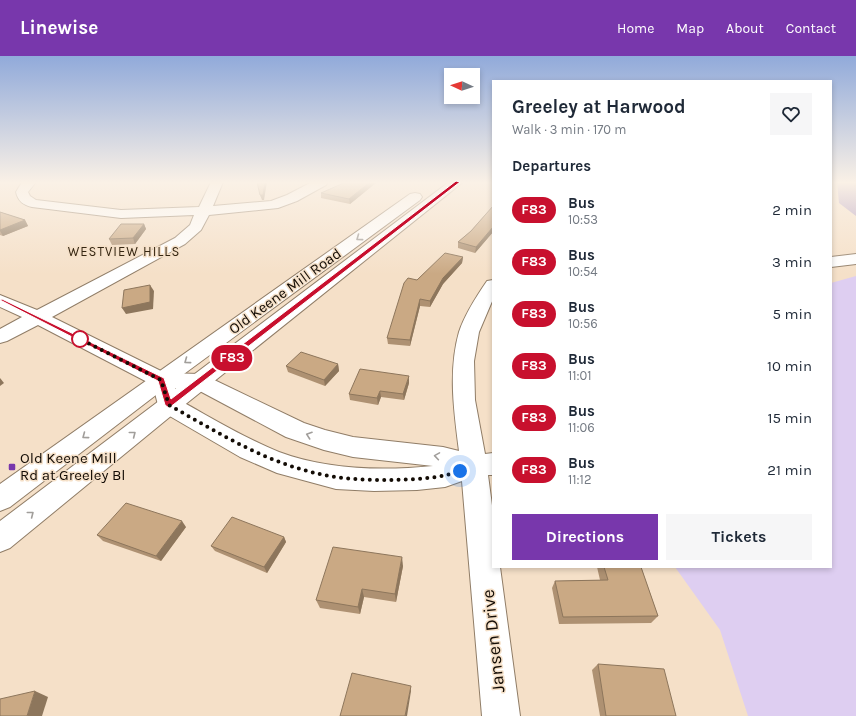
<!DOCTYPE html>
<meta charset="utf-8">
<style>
:root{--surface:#fff;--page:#f6f6f7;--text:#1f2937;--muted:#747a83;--accent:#7837ac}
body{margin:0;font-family:Karla,sans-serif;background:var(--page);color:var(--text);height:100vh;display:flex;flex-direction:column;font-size:15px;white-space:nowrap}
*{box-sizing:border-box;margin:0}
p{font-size:13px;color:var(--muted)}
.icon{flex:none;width:22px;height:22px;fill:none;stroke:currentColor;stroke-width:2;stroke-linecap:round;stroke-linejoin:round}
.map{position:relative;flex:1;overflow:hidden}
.sheet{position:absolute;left:492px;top:24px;width:340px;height:488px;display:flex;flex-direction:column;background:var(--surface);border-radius:0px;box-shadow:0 2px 6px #0003}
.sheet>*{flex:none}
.badge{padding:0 8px;border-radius:13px;font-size:14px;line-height:26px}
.needle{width:26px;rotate:273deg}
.buttons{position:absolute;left:444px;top:12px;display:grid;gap:8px}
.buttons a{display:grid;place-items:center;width:36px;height:36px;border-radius:0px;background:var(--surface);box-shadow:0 2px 6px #0003;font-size:20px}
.you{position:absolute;width:20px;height:20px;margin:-10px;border:3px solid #fff;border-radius:50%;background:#1a73e8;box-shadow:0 0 0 6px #1a73e833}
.map>.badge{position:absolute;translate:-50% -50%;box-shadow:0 0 0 2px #fff}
h2{padding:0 20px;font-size:15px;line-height:36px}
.round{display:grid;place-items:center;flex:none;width:42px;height:42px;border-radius:0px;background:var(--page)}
.head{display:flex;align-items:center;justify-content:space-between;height:68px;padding:0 20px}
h1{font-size:19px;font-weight:700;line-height:30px}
.cta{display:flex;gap:8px;margin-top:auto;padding:8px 20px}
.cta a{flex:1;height:46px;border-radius:0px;background:var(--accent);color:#fff;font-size:16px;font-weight:700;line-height:46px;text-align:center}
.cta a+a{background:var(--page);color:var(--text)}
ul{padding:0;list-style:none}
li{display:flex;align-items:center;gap:12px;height:52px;padding:0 20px}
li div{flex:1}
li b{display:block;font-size:15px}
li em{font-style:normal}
li .badge{min-width:44px;font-weight:700;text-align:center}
header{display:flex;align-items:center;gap:24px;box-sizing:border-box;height:56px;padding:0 20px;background:var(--accent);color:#fff}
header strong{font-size:19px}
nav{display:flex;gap:22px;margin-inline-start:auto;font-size:14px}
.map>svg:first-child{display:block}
</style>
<header>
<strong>Linewise</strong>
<nav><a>Home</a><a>Map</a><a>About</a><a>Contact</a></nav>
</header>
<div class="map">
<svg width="856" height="660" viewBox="0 0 856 660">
<rect width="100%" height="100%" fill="#f5e0c8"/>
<!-- green -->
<path fill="#decef1" d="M856 220V660H748L720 574 675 511H831V227Z"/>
<!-- forest -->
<path fill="#ac98c2" d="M837 126H856V160L839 147Z"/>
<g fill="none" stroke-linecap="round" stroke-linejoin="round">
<defs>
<g id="minor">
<path d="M22 126H36L28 136 30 140 36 144 121 154 199 151 211 126H223L213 150 271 145 287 139 312 126H328L326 129 297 145 278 152 209 159 201 174 185 188 52 261 165 317 200 318 208 321 304 367 325 374 353 381 443 391 459 395C454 356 448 315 459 276 465 258 476 241 487 225L493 224V243L479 276 474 305 475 344 485 398 493 397V419H488L493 457V511H500L520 660H482L462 425 445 431 417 434 374 435 336 433 277 417 240 401 161 355 158 349 153 329 38 269 7 285 0 287V273L22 261 0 251V239L37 254 175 182 190 169 194 159 121 162 32 151C23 149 18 145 16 136ZM175 332 196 333 286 381 324 394 353 401 433 410C383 415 327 414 279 396 244 382 212 362 179 344Z"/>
<path d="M856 198V208L831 211V201Z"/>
</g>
<g id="major">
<path d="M449 126H463L177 355 10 492 0 496V465Z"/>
<path d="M415 137 420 138 422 141 420 144 169 329 10 451 0 455V428L410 138Z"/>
</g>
</defs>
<!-- minor casing -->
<use href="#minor" stroke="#907d67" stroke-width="2"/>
<!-- major casing -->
<use href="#major" stroke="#907d67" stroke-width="2"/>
<!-- path -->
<path stroke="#9a8b7a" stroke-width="1.5" stroke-dasharray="1.5 2" stroke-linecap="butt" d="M853 126 856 132"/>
<!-- minor -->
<use href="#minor" fill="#fff" fill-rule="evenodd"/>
<!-- major -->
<use href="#major" fill="#fff" fill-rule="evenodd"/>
</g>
<!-- wall -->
<g fill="#ae9172">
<path d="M377 126 350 148 321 142V137Z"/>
<path d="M493 150V176L475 197 458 192V186L471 175Z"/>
<path d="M0 156 25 164 28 170 3 180 0 179Z"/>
<path d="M144 168 146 173 135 188 112 189 109 183Z"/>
<path d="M463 201 462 207 443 228 430 251 420 250 410 290 388 288 387 282 417 224Z"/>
<path d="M338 308 339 315 325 330 288 316 286 310Z"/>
<path d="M409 327 404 344 381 341 378 349 350 344 349 338Z"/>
<path d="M186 471 161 505 103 485 97 479Z"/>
<path d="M284 481 286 486 267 517 215 495 211 490Z"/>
<path d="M403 510 396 546 364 541 360 558 320 552 316 544Z"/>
<path d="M597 511H641L658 560 651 567 559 568 552 532 555 525 600 524Z"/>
<path d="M598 608 676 660H600L592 614Z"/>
</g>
<!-- shaded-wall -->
<g fill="#8d765c">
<path d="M265 126H267L264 144H262L260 139Z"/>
<path d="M370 126H377L350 148 349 143Z"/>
<path d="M25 164 28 170 3 180 0 175V174Z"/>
<path d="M144 168 146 173 135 188 133 182Z"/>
<path d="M493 171V176L475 197 476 191Z"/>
<path d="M463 201 462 207 443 228 430 251V245L443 222Z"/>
<path d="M150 229 154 235 153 253 126 258 122 252Z"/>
<path d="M420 243V250L410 290V284Z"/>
<path d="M338 308 339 315 325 330 324 324Z"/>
<path d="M409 320V327L404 344 403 338Z"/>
<path d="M0 322 4 327 0 330Z"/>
<path d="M380 335 381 341 378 349 377 342Z"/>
<path d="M182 465 186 471 161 505 156 500Z"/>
<path d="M284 481 286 486 267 517 264 511Z"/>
<path d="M402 501 403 510 396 546 395 538Z"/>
<path d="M362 533 364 541 360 558 358 551Z"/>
<path d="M411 630V635L407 660H405Z"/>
<path d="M35 635 48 641 42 660H27Z"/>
</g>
<!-- building -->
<g fill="#caa984" stroke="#8d765c">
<path d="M257 126H265L263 139H260Z"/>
<path d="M346 126H370L349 143 321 137Z"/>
<path d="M493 150V171L476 191 458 186 471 175Z"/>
<path d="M0 156 25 164 0 174Z"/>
<path d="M121 168H144L133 182 109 183Z"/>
<path d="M445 197 463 201 443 222 430 245 420 243 410 284 387 282 404 227 408 222 417 224Z"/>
<path d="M150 229V246L122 252 124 234Z"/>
<path d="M301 296 338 308 324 324 286 310Z"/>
<path d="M360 313 409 320 403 338 380 335 377 342 349 338Z"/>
<path d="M126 447 182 465 156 500 97 479Z"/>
<path d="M232 461 284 481 264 511 211 490Z"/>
<path d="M333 491 402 501 395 538 362 533 358 551 316 544Z"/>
<path d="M604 511H641L658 560 563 561 555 525 608 524Z"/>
<path d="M598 608 664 613 676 660H606Z"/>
<path d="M352 617 411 630 405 660H340Z"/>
<path d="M35 635 27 660H0V643Z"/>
</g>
<!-- one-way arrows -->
<defs><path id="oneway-chevron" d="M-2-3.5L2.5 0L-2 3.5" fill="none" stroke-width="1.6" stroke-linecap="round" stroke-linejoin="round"/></defs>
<g stroke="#a19e9b">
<use href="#oneway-chevron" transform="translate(359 182) rotate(144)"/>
<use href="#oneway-chevron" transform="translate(187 305) rotate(144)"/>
<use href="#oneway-chevron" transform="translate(133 378) rotate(-38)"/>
<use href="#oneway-chevron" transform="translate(309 379) rotate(-161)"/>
<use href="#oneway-chevron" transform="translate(85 380) rotate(143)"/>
<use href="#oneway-chevron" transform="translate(437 400) rotate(-171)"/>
<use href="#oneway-chevron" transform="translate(31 458) rotate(-38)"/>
</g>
<!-- sky -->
<linearGradient id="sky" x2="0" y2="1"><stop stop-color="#91aada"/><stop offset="0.58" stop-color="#faf1e6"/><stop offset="1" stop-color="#faf1e6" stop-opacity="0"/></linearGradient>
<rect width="856" height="218" fill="url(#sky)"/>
<!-- line -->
<path fill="#c8102e" stroke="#fff" d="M456 125 460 126 169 352 165 349 158 325 0 244 2 243 164 322 171 343Z"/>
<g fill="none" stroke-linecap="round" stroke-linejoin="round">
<!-- walk -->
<path stroke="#130c05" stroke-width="4" stroke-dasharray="0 7.2" d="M80 283 78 282 161 324 169 349C222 379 274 412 336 421 355 424 375 424 394 424 416 423 438 423 460 415"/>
</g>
<!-- markers -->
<circle fill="#fff" stroke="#c8102e" stroke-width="2" cx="80" cy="283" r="8"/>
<rect fill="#7837ac" stroke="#f5e0c8" stroke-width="1.5" x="8" y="407" width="8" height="8" rx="2"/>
<g text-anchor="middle" stroke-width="3" stroke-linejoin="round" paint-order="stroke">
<!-- far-neighbourhood labels -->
<g font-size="13" letter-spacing="1" fill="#352612" stroke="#f5e0c8">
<text x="124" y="200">WESTVIEW HILLS</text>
</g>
<!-- street labels -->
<g font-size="15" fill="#130c05" stroke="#f5e0c8">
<text transform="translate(285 235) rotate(-36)" y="5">Old Keene Mill Road</text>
</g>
<!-- poi labels -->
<g font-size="15" fill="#130c05" stroke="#f5e0c8" text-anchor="start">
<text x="20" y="407">Old Keene Mill<tspan x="20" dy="17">Rd at Greeley Bl</tspan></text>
</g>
<!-- near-street labels -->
<g font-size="18" fill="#130c05" stroke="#f5e0c8">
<text transform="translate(493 585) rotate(-96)" y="6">Jansen Drive</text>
</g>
</g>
</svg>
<div class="buttons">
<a><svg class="needle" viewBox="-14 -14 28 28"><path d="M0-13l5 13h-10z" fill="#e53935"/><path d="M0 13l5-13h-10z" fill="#747a83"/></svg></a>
</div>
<div class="you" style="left:460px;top:415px"></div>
<b class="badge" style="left:232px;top:302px;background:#c8102e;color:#fff">F83</b>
<section class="sheet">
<div class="head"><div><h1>Greeley at Harwood</h1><p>Walk · 3 min · 170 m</p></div><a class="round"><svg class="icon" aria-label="heart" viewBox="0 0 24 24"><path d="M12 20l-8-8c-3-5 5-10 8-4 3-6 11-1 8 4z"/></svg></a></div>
<h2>Departures</h2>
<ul>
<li><span class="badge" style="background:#c8102e;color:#fff">F83</span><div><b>Bus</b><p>10:53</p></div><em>2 min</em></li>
<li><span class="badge" style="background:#c8102e;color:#fff">F83</span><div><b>Bus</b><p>10:54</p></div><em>3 min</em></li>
<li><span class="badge" style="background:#c8102e;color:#fff">F83</span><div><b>Bus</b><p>10:56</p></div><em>5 min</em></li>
<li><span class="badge" style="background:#c8102e;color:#fff">F83</span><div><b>Bus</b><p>11:01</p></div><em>10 min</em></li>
<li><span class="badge" style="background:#c8102e;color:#fff">F83</span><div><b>Bus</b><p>11:06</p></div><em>15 min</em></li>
<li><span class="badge" style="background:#c8102e;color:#fff">F83</span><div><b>Bus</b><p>11:12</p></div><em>21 min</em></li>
</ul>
<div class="cta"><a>Directions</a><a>Tickets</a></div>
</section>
</div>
